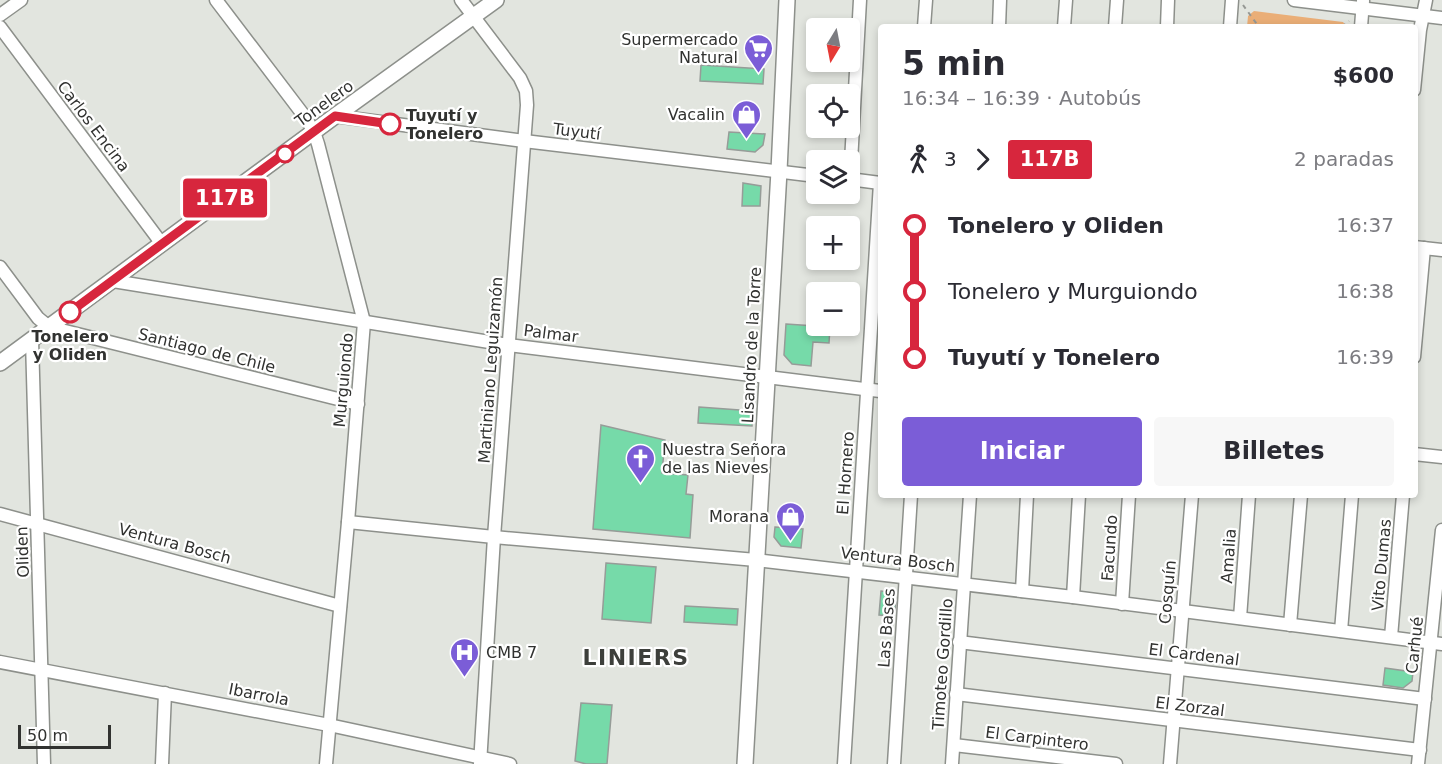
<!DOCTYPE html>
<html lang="es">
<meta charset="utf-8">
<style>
:root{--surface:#fff;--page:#f7f7f7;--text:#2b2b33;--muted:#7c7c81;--accent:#7b5dd7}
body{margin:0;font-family:"DejaVu Sans",sans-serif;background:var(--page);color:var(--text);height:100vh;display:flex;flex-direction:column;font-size:22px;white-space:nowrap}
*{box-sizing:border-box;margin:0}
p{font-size:20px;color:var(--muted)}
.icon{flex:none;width:33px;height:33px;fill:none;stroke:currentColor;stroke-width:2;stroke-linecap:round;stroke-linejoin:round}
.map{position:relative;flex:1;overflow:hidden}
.panel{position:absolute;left:878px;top:24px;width:540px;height:474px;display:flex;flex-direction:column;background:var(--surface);border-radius:6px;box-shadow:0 3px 9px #0003}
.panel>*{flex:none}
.badge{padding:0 12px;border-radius:4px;font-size:21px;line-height:39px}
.needle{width:39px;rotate:190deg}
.controls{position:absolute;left:806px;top:18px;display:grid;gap:12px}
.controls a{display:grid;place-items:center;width:54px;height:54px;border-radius:6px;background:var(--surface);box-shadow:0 3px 9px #0003;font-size:30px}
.scale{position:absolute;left:18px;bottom:15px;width:93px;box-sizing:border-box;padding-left:6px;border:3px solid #313230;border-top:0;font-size:16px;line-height:21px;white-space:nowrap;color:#313230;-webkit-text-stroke:4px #fff;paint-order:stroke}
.map>.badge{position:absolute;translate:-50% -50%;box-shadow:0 0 0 3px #fff}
.legs{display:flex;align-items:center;gap:9px;height:66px;padding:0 24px;font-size:20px}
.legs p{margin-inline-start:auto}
.head{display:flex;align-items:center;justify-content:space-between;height:102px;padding:0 24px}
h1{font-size:33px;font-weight:700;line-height:45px}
.primary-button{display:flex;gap:12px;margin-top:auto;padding:12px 24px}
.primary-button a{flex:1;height:69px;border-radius:6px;background:var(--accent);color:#fff;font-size:24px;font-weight:700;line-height:69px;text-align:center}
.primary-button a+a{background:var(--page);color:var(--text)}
ul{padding:0 24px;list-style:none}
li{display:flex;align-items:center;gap:21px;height:66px;font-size:22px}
li i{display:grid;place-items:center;width:9px;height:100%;margin:0 8px;background:currentColor}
li i::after{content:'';width:15px;height:15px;margin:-8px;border:4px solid;border-radius:50%;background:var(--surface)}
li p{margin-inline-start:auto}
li:first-child i{background:linear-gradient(#0000 50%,currentColor 0)}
li:last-child i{background:linear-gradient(currentColor 50%,#0000 0)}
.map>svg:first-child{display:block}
</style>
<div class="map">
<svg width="1442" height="764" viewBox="0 0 1442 764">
<rect width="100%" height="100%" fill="#e2e5df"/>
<!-- green -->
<path fill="#eaae77" d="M1254 11 1343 22 1347 27H1247L1248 16Z"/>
<!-- building -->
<g fill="#76daa9" stroke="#969c98" stroke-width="1.5">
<path d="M701 65 764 69 763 84 700 81Z"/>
<path d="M729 132 765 134 763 145 755 152 727 149Z"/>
<path d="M743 183 761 186 760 206H742Z"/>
<path d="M786 324 830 327 829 343 813 342 811 366 792 364 784 355Z"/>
<path d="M699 407 753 411 752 426 698 423Z"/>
<path d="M601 425 665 440 662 473 688 475 686 494 693 495 690 538 593 529Z"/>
<path d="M775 527 803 529 801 548 781 546 774 537Z"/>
<path d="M606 563 656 567 651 623 602 619Z"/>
<path d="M881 591 888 592 896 602 894 616 879 615Z"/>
<path d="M685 606 738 609 737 625 684 622Z"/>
<path d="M1385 668 1413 672 1412 681 1403 688 1383 685Z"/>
<path d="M581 703 612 705 607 764H586L575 761Z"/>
</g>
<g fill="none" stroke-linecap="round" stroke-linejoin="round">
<defs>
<g id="minor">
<path d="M216 0 305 117 314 132 318 144 364 322 348 522 326 764"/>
<path d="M461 0 520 78 526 91 527 105 494 537 480 764"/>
<path d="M1294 0 1442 18"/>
<path d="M0 15 21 0"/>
<path d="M0 27 162 244"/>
<path d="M924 27 926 0"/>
<path d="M999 27 1000 0"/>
<path d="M1064 27 1066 0"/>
<path d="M1115 27 1117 0"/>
<path d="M1167 27 1168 0"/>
<path d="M1230 27 1232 0"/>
<path d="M1361 27 1363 1"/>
<path d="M1414 90 1420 30 1426 0"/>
<path d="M335 116 524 141 816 176"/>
<path d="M849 179 880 183"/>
<path d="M850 180 860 0"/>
<path d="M1414 247 1442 250"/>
<path d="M0 267 38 318 49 327 358 404"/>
<path d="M113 281 508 345 880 391"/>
<path d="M32 340 44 764"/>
<path d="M1414 357 1424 248"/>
<path d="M1414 454 1442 457"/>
<path d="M0 514 340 606"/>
<path d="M348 522 494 537 756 560 1073 597 1442 644"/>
<path d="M1022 591 1027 495"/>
<path d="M1073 597 1079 495"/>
<path d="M1122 604 1129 495"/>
<path d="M1240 618 1249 495"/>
<path d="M1290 625 1301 495"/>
<path d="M1341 631 1352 495"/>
<path d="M1391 637 1403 495"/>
<path d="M959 642 1425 699"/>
<path d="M0 662 329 725 510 764"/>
<path d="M956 694 1420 750"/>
<path d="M954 745 1116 764"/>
<path d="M162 764 165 693"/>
<path d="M844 764 880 183"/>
<path d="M894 764 911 495"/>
<path d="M952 764 970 495"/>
<path d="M1170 764 1192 495"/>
<path d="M1418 764 1442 530"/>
</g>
<g id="tertiary">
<path d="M0 363 335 116 496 0"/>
<path d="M745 764 779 171 787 0"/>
</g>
</defs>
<!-- minor casing -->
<use href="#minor" stroke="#8d908b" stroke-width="15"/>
<!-- tertiary casing -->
<use href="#tertiary" stroke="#8d908b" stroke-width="18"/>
<!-- path -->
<g stroke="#969894" stroke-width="2" stroke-dasharray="4.5 4.5" stroke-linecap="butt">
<path d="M1243 5 1259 27"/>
<path d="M1342 27 1349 21"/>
</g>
<!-- minor -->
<use href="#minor" stroke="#fff" stroke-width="12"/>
<!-- tertiary -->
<use href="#tertiary" stroke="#fff" stroke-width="15"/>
</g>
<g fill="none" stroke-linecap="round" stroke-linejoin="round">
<defs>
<path id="line-1" d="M70 312 335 116 390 124"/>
</defs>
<!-- line-1 casing -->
<use href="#line-1" stroke="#fff" stroke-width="14"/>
<!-- line-1 -->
<use href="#line-1" stroke="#d7263d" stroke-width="9"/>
</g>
<!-- icons -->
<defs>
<symbol id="supermarket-pin" viewBox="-11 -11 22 30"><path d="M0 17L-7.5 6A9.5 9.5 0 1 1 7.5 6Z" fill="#7b5dd7" stroke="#fff"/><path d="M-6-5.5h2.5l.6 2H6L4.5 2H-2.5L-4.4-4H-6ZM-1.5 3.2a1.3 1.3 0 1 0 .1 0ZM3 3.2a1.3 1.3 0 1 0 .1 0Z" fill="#fff"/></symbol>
<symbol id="shop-pin" viewBox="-11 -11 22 30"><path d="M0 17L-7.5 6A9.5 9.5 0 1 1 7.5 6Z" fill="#7b5dd7" stroke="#fff"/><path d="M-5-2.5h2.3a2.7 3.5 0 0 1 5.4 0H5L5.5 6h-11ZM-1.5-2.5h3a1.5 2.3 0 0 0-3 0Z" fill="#fff"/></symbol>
<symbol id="church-pin" viewBox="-11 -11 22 30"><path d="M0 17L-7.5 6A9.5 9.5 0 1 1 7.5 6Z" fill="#7b5dd7" stroke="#fff"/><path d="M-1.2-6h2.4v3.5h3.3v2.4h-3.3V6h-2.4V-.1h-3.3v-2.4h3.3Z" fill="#fff"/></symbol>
<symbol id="hospital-pin" viewBox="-11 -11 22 30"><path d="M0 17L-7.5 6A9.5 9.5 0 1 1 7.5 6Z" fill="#7b5dd7" stroke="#fff"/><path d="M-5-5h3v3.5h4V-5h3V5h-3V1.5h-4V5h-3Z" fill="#fff"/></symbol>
</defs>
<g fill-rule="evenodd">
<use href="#supermarket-pin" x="742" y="32" width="33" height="45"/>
<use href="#shop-pin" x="730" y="98" width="33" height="45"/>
<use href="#church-pin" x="624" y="442" width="33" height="45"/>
<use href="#shop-pin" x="774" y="500" width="33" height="45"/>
<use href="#hospital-pin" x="448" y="636" width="33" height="45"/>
</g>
<!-- markers -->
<g fill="#fff" stroke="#d7263d" stroke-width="3">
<circle cx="390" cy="124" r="10"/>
<circle cx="285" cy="154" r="8"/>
<circle cx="70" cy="312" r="10"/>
</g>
<g text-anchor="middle" stroke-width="4.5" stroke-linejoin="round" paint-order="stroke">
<!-- poi labels -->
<g font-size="16" fill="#313230" stroke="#fff" text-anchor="end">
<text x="738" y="45">Supermercado<tspan x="738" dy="18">Natural</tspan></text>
<text x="725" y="120">Vacalin</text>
<text x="662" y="455" text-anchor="start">Nuestra Señora<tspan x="662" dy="18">de las Nieves</tspan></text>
<text x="769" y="522">Morana</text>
<text x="486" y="658" text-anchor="start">CMB 7</text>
</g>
<!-- street labels -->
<g font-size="16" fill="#313230" stroke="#fff">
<text transform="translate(324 103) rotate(-36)" y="6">Tonelero</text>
<text transform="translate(94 126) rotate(53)" y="6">Carlos Encina</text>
<text transform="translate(577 131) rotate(7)" y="6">Tuyutí</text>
<text transform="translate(551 333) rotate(7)" y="6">Palmar</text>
<text transform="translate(751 345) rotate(-87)" y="6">Lisandro de la Torre</text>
<text transform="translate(207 350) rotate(14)" y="6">Santiago de Chile</text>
<text transform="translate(490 370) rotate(-86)" y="6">Martiniano Leguizamón</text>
<text transform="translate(343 380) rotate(-85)" y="6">Murguiondo</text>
<text transform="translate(845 473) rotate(-86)" y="6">El Hornero</text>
<text transform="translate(175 543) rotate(15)" y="6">Ventura Bosch</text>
<text transform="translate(1109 548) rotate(-86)" y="6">Facundo</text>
<text transform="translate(22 552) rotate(-92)" y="6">Oliden</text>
<text transform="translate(1228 556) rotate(-86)" y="6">Amalia</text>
<text transform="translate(898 559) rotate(7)" y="6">Ventura Bosch</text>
<text transform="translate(1381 565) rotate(-85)" y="6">Vito Dumas</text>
<text transform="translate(1167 592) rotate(-85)" y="6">Cosquín</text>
<text transform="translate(886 628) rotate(-86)" y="6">Las Bases</text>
<text transform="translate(1414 645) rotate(-84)" y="6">Carhué</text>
<text transform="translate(1194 654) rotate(7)" y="6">El Cardenal</text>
<text transform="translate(942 664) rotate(-86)" y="6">Timoteo Gordillo</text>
<text transform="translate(259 694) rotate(11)" y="6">Ibarrola</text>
<text transform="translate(1190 706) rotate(7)" y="6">El Zorzal</text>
<text transform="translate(1037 738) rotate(7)" y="6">El Carpintero</text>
</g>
<!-- stop labels -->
<g font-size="16" font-weight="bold" fill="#313230" stroke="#fff" text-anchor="start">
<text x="406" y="121">Tuyutí y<tspan x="406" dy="18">Tonelero</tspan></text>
<text x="70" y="342" text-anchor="middle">Tonelero<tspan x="70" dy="18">y Oliden</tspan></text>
</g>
<!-- district labels -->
<g font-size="22" font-weight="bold" letter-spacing="1.5" fill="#3d3f3b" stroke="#fff">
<text x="636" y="665">LINIERS</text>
</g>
</g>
</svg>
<div class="controls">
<a><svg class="needle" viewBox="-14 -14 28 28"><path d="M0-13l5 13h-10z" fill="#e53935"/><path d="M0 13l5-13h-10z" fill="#7c7c81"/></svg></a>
<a><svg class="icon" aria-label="locate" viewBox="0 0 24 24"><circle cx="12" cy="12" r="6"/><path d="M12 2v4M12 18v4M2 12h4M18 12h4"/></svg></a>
<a><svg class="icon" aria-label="layers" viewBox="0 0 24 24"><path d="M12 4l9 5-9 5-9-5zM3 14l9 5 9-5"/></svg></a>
<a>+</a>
<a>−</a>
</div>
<div class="scale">50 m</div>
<b class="badge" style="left:225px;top:198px;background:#d7263d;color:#fff">117B</b>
<section class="panel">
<div class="head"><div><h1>5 min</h1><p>16:34 – 16:39 · Autobús</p></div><b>$600</b></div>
<div class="legs"><svg class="icon" aria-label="walk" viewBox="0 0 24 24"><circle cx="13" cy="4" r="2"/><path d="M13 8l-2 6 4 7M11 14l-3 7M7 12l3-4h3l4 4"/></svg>3<svg class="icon" aria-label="forward" viewBox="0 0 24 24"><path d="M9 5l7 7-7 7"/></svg><b class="badge" style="background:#d7263d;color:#fff">117B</b><p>2 paradas</p></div>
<ul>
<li><i style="color:#d7263d"></i><b>Tonelero y Oliden</b><p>16:37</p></li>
<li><i style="color:#d7263d"></i><span>Tonelero y Murguiondo</span><p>16:38</p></li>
<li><i style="color:#d7263d"></i><b>Tuyutí y Tonelero</b><p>16:39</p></li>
</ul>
<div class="primary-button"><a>Iniciar</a><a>Billetes</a></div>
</section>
</div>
